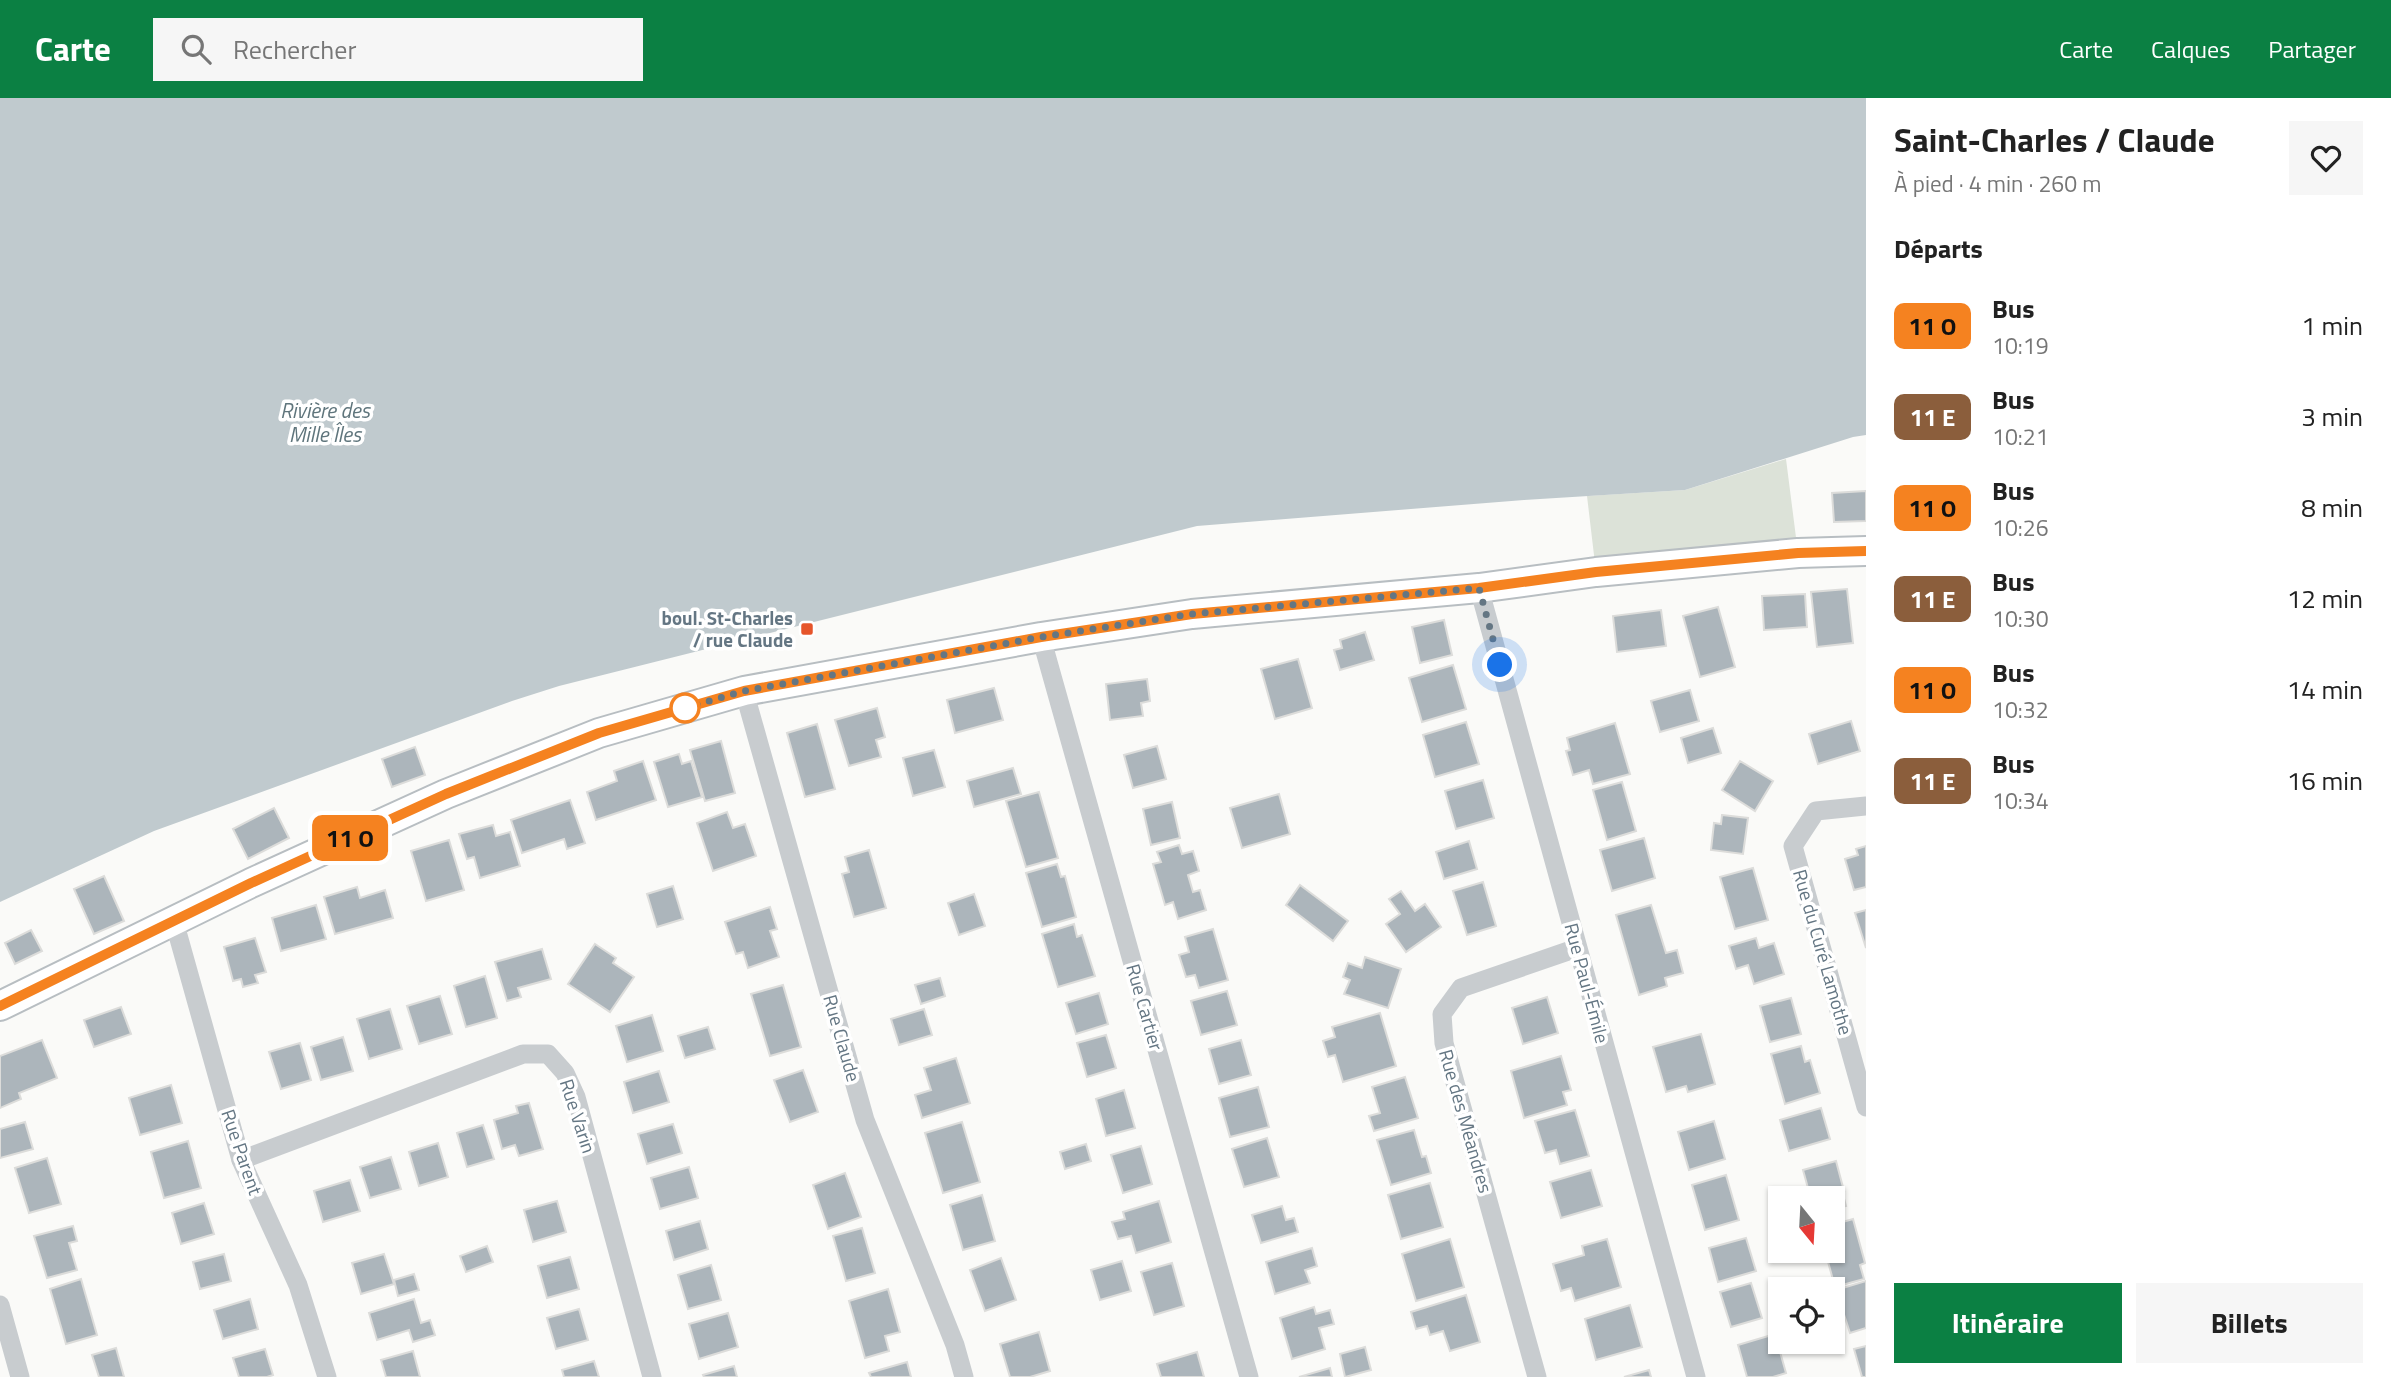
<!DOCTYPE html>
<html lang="fr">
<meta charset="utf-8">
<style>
:root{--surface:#fff;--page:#f6f6f6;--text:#222;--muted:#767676;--accent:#0b8043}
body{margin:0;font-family:"Titillium Web",sans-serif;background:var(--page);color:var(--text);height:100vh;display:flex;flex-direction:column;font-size:26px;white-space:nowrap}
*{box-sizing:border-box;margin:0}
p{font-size:23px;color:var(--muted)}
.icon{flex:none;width:38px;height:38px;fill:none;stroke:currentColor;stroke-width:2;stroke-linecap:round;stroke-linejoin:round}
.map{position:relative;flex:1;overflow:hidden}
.details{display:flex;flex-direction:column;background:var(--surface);width:525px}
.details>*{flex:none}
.badge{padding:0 14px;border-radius:10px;font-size:24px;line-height:46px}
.needle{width:46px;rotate:162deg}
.tools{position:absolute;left:1768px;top:1088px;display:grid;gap:14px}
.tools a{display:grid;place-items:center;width:77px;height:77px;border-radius:0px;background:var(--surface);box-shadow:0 2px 5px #0004;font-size:35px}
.you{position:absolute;width:35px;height:35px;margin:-18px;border:5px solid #fff;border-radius:50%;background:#1a73e8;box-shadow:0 0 0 10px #1a73e833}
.map>.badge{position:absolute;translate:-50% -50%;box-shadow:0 0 0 4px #fff}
h2{padding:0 28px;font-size:26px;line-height:63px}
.round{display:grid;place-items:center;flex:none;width:74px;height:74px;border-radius:0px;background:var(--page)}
.head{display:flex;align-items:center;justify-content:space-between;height:119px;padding:0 28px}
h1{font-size:33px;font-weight:700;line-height:52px}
.cta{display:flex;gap:14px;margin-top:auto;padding:14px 28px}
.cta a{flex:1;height:80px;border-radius:0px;background:var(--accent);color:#fff;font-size:28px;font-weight:700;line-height:80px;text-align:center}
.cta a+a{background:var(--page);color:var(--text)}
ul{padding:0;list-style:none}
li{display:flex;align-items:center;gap:21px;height:91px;padding:0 28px}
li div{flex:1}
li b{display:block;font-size:26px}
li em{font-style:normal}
li .badge{min-width:77px;font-weight:700;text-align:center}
header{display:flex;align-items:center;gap:42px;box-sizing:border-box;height:98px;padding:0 35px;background:var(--accent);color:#fff}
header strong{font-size:33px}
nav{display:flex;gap:38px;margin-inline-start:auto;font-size:24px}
.search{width:490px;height:63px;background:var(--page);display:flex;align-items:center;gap:18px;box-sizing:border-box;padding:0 24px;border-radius:0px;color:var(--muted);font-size:26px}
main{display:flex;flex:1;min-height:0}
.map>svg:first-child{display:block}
</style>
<header>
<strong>Carte</strong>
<div class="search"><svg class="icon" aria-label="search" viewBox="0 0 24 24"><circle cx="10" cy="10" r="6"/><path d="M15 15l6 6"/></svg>Rechercher</div>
<nav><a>Carte</a><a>Calques</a><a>Partager</a></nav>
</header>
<main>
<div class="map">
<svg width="1866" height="1279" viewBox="0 0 1866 1279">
<rect width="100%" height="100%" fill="#fafaf8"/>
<!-- green -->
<path fill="#dce2d8" d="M1786 361 1798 455 1596 474 1587 398 1685 392Z"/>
<!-- water -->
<path fill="#c0cace" d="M0 0H1866V337L1853 339 1685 392 1524 402 1197 428 559 588 512 603 154 733 0 804Z"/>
<!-- building -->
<g fill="#acb5bb" stroke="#dcdcda" stroke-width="2">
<path d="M1866 393V423L1834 424 1832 395Z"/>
<path d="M1847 491 1853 545 1817 549 1811 494Z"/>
<path d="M1805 496 1807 529 1764 532 1762 498Z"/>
<path d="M1718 509 1735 569 1700 579 1683 518Z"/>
<path d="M1661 512 1666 548 1617 554 1613 518Z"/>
<path d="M1444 522 1452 557 1420 565 1412 529Z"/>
<path d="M1365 534 1374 562 1340 572 1334 552 1342 550 1340 542Z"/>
<path d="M1298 561 1312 610 1275 621 1261 571Z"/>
<path d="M1453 567 1466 611 1422 624 1409 580Z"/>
<path d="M1147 581 1150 603 1141 605 1143 618 1110 622 1106 586Z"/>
<path d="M994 590 1003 622 955 635 947 602Z"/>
<path d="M1690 592 1699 623 1660 634 1651 603Z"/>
<path d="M877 610 885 639 876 642 881 659 849 668 835 622Z"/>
<path d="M1851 623 1860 653 1818 666 1809 636Z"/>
<path d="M1466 624 1479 666 1435 679 1423 637Z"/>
<path d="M1615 625 1630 676 1593 686 1589 672 1573 677 1566 653 1570 652 1567 640Z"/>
<path d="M817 626 835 691 805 699 787 635Z"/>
<path d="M1713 630 1721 655 1688 665 1681 640Z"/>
<path d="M721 643 735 695 705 703 690 652Z"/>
<path d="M1157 648 1166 681 1133 690 1124 657Z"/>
<path d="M415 649 425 677 392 689 382 661Z"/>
<path d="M934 652 945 689 913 698 903 660Z"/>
<path d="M679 656 682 666 691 663 702 699 668 709 654 664Z"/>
<path d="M643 663 656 702 596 722 587 694 617 683 614 673Z"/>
<path d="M1740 663 1773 683 1755 713 1722 692Z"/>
<path d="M1013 670 1021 696 974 709 967 683Z"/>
<path d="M1483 682 1494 720 1456 731 1445 693Z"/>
<path d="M1622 684 1636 733 1607 742 1593 692Z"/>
<path d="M1039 694 1058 760 1026 769 1006 703Z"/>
<path d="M1279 696 1290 736 1242 750 1230 710Z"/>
<path d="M570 702 585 745 567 751 564 741 522 755 511 722Z"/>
<path d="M1172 704 1180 740 1151 747 1143 711Z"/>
<path d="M274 710 289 740 248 761 233 731Z"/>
<path d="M727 714 733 730 745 726 756 758 713 773 697 725Z"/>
<path d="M1722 717 1748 720 1743 756 1711 752 1714 725 1721 726Z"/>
<path d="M493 727 496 738 510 734 520 768 480 780 474 759 467 761 459 736Z"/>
<path d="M1644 740 1655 780 1612 793 1600 752Z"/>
<path d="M449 742 464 792 426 803 411 753Z"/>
<path d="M1469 743 1477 771 1444 781 1436 754Z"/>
<path d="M1179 747 1182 756 1193 753 1199 773 1188 777 1193 794 1200 792 1206 812 1178 821 1173 804 1165 807 1153 766 1161 764 1157 754Z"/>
<path d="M1866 748V789L1854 792 1845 761 1858 757 1856 751Z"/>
<path d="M869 752 886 810 854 819 842 776 849 774 845 759Z"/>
<path d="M1057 766 1061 779 1065 778 1076 819 1042 829 1026 775Z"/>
<path d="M1753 770 1768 822 1735 831 1720 779Z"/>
<path d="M104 778 124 823 94 836 74 791Z"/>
<path d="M1483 784 1496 828 1467 837 1453 793Z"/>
<path d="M1300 787 1348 823 1333 843 1286 807Z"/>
<path d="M673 788 683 821 657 829 647 796Z"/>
<path d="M357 789 360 800 385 792 393 820 335 836 324 799Z"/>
<path d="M1401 793 1415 813 1425 806 1441 829 1406 854 1386 826 1400 816 1389 801Z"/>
<path d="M974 796 985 828 959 837 948 805Z"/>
<path d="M316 807 326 841 281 853 272 820Z"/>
<path d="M1651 807 1666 855 1677 852 1683 875 1665 880 1667 888 1639 897 1616 817Z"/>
<path d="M770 809 777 831 770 833 779 859 748 870 743 854 736 856 725 824Z"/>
<path d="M1866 812V850L1855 815Z"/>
<path d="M1074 826 1077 839 1082 837 1095 878 1058 889 1042 836Z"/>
<path d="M1213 831 1228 882 1199 890 1195 877 1186 879 1179 857 1189 854 1185 839Z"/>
<path d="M31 832 42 853 15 866 5 845Z"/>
<path d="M255 840 266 874 255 877 258 885 243 889 241 881 233 883 224 849Z"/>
<path d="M1756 840 1759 850 1774 845 1784 876 1754 886 1748 867 1736 871 1729 848Z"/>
<path d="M595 846 616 860 613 865 634 879 610 914 568 886Z"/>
<path d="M542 851 551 881 518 890 521 899 507 903 495 864Z"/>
<path d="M1365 859 1401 871 1388 910 1344 896 1350 882 1343 879 1348 865 1362 870Z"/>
<path d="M485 878 497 920 466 929 454 888Z"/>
<path d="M940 880 945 898 921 906 915 887Z"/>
<path d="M783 887 801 949 770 958 751 896Z"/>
<path d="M1227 893 1237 927 1201 937 1191 903Z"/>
<path d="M1099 895 1108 926 1076 936 1066 905Z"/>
<path d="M440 898 452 936 419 946 407 908Z"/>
<path d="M1547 899 1558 935 1523 946 1512 910Z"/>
<path d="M1791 900 1801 936 1770 944 1760 908Z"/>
<path d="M121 909 131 936 94 949 84 922Z"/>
<path d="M390 911 402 951 369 961 357 921Z"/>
<path d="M924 911 932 937 899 947 891 921Z"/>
<path d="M1380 915 1396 968 1343 984 1335 957 1328 959 1323 943 1335 939 1332 929Z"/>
<path d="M652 917 663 953 627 964 616 928Z"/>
<path d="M708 929 715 951 685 960 678 938Z"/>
<path d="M1701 936 1715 986 1688 994 1686 988 1666 994 1653 949Z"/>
<path d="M1106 937 1116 970 1087 979 1077 945Z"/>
<path d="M343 939 353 973 321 982 311 949Z"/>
<path d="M42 942 57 980 19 995 21 1001 0 1010V958Z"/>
<path d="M1241 942 1251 977 1219 986 1209 951Z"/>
<path d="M300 945 311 982 281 991 269 954Z"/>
<path d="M1801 948 1805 964 1810 962 1820 995 1785 1006 1771 956Z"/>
<path d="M1561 958 1571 992 1563 994 1567 1007 1524 1020 1511 973Z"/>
<path d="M956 960 970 1005 922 1020 915 997 931 992 924 970Z"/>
<path d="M803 972 818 1014 790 1024 774 982Z"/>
<path d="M659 973 669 1004 633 1015 624 984Z"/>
<path d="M1405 979 1418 1020 1374 1033 1369 1018 1380 1015 1372 989Z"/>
<path d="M171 987 182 1025 140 1037 129 1000Z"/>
<path d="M1258 989 1269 1029 1230 1039 1219 1000Z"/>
<path d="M1124 992 1135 1030 1106 1038 1096 1001Z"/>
<path d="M529 1005 543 1051 519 1058 515 1047 502 1051 494 1022 518 1015 516 1008Z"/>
<path d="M1821 1010 1830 1041 1789 1053 1780 1022Z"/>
<path d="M1575 1012 1589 1058 1560 1066 1556 1052 1545 1055 1535 1023Z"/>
<path d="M1714 1023 1725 1061 1689 1072 1678 1034Z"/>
<path d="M25 1024 33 1051 0 1060V1031Z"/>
<path d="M962 1024 980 1084 943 1095 925 1035Z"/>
<path d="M673 1026 682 1055 647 1066 638 1036Z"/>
<path d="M483 1027 494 1061 467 1069 457 1035Z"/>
<path d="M1414 1032 1422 1059 1426 1058 1431 1075 1391 1087 1377 1042Z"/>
<path d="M1267 1040 1279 1079 1244 1089 1232 1051Z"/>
<path d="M188 1043 201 1090 164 1100 151 1054Z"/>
<path d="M438 1045 448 1079 419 1088 409 1054Z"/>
<path d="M1086 1046 1091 1063 1065 1071 1060 1054Z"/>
<path d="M1141 1048 1152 1086 1123 1095 1111 1057Z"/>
<path d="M391 1059 401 1091 370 1100 360 1069Z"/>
<path d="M47 1060 61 1106 29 1115 15 1070Z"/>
<path d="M1836 1063 1844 1093H1842L1846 1108 1832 1111V1101H1811L1803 1072Z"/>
<path d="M689 1069 698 1100 660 1111 651 1080Z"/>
<path d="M1591 1072 1602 1108 1561 1120 1550 1084Z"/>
<path d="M845 1075 861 1119 828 1131 813 1087Z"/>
<path d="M1726 1077 1739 1122 1705 1132 1692 1087Z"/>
<path d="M350 1082 360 1113 323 1124 314 1093Z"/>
<path d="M1430 1085 1443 1129 1401 1141 1388 1097Z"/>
<path d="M982 1097 995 1143 963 1152 950 1107Z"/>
<path d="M557 1103 566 1134 533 1144 524 1112Z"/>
<path d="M1159 1103 1171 1144 1136 1155 1131 1138 1118 1141 1112 1124 1125 1121 1123 1114Z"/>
<path d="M204 1105 214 1136 181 1146 172 1115Z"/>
<path d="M1282 1108 1286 1122 1294 1120 1298 1134 1261 1145 1252 1117Z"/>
<path d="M1853 1121 1865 1165 1860 1167 1864 1181 1835 1189 1825 1153H1832V1127Z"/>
<path d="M700 1123 708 1151 674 1162 666 1133Z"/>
<path d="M73 1128 77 1143 69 1145 77 1172 47 1180 34 1138Z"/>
<path d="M862 1130 875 1175 846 1183 833 1138Z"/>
<path d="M1746 1140 1756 1173 1718 1184 1709 1150Z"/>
<path d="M1450 1141 1464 1189 1416 1203 1402 1156Z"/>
<path d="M1607 1141 1621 1189 1575 1203 1571 1190 1561 1193 1553 1166 1584 1157 1582 1148Z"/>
<path d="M487 1148 493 1164 466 1174 460 1158Z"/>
<path d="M1312 1150 1317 1168 1305 1172 1310 1185 1275 1196 1266 1164Z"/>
<path d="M224 1156 231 1183 200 1191 193 1164Z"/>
<path d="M384 1156 394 1186 361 1196 352 1165Z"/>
<path d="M570 1159 579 1191 547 1200 538 1168Z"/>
<path d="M1001 1160 1016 1202 985 1213 970 1172Z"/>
<path d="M1122 1163 1131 1193 1100 1202 1091 1172Z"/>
<path d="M1172 1165 1184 1208 1154 1217 1141 1174Z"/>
<path d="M711 1167 721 1202 688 1211 678 1177Z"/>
<path d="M414 1176 419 1192 398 1198 394 1182Z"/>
<path d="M81 1181 97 1237 66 1246 50 1191Z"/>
<path d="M1866 1183V1230L1850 1235 1836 1192Z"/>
<path d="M1751 1185 1762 1220 1731 1229 1720 1194Z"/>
<path d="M888 1191 900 1234 885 1238 889 1253 865 1260 849 1203Z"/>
<path d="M1466 1197 1480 1244 1450 1253 1443 1233 1430 1237 1427 1228 1416 1231 1411 1214Z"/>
<path d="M250 1201 258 1231 223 1241 214 1212Z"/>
<path d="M414 1201 421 1225 430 1222 435 1237 413 1244 409 1232 377 1242 369 1215Z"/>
<path d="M1630 1207 1642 1249 1596 1262 1585 1221Z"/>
<path d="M1314 1209 1316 1216 1330 1212 1334 1226 1319 1230 1325 1251 1292 1261 1280 1220Z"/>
<path d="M579 1211 588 1242 556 1251 547 1220Z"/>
<path d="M728 1215 738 1249 699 1261 689 1226Z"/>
<path d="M1039 1234 1050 1273 1030 1279H1010L1000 1246Z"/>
<path d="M1775 1236 1786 1275 1773 1279H1747L1738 1247Z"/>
<path d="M1866 1248V1279H1862L1854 1251Z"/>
<path d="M1365 1249 1371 1272 1345 1279 1340 1256Z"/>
<path d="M116 1250 124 1279H99L92 1257Z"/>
<path d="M265 1251 273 1277 267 1279H239L233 1260Z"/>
<path d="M413 1253 420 1279H386L381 1262Z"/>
<path d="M1197 1254 1204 1279H1161L1157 1266Z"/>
<path d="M594 1263 599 1279H564L562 1272Z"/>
<path d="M907 1264 911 1279H871L869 1275Z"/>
<path d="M734 1268 737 1279H704L703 1277Z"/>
<path d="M1330 1270 1332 1279H1299Z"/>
<path d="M1649 1272 1651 1279H1624Z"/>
</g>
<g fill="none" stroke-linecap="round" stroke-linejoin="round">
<defs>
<path id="secondary" d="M0 908 251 785 446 696 599 635 744 593 1041 539 1192 516 1479 490 1596 474 1798 455 1866 453"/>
</defs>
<!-- secondary casing -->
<use href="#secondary" stroke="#b8bec2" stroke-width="32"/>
<!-- minor -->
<g stroke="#c8cccf" stroke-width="19">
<path d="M1479 490 1696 1279"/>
<path d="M1041 539 1249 1279"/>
<path d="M744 593 865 1022 955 1247 964 1279"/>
<path d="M1866 708 1816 713 1793 748 1866 1009"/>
<path d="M174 823 241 1062 298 1187 327 1279"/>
<path d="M241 1062 523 956H548L565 975 576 999 652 1279"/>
<path d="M0 1207 20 1279"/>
<path d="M1537 1279 1444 945 1442 916 1461 890 1577 850"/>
</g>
<!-- secondary -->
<use href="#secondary" stroke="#fff" stroke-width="28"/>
</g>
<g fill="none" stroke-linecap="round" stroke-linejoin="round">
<defs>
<path id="line" d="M0 908 251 785 446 696 599 635 744 593 1041 539 1192 516 1479 490 1596 474 1798 455 1866 453"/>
</defs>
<!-- line casing -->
<use href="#line" stroke="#fff" stroke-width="16"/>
<!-- line -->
<use href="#line" stroke="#f58220" stroke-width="10"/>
<!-- walk -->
<path stroke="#647683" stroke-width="7" stroke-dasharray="0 12.6" d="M685 610 744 593 1041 539 1192 516 1479 490 1500 567"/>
</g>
<!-- markers -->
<rect fill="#e6552b" stroke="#fff" stroke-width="2.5" x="800" y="524" width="14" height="14" rx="3.5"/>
<circle fill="#fff" stroke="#f58220" stroke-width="3.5" cx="685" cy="610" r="14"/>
<g text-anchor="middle" stroke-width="7" stroke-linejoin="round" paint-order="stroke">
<!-- poi labels -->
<g font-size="19" font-weight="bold" fill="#647683" stroke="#fff" text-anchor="end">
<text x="793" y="527">boul. St-Charles<tspan x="793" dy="22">/ rue Claude</tspan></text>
</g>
<!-- street labels -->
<g font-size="19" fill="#647683" stroke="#fff">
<text transform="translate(1823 854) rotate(74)" y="7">Rue du Curé Lamothe</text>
<text transform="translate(1587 885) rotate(75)" y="7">Rue Paul-Émile</text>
<text transform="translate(1145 909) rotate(74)" y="7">Rue Cartier</text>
<text transform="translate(842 940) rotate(74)" y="7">Rue Claude</text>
<text transform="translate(578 1018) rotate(72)" y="7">Rue Varin</text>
<text transform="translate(1466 1023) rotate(74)" y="7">Rue des Méandres</text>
<text transform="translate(242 1054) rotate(71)" y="7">Rue Parent</text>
</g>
<!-- water labels -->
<g font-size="21" font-style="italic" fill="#5f757c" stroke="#fff">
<text x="325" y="320">Rivière des<tspan x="325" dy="24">Mille Îles</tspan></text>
</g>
</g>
</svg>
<div class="tools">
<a><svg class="needle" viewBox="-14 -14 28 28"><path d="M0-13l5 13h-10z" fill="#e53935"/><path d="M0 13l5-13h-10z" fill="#767676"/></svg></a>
<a><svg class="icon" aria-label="locate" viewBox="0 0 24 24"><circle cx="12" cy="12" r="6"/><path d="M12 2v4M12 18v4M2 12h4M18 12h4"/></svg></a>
</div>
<div class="you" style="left:1500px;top:567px"></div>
<b class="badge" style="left:350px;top:740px;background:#f58220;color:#111">11 O</b>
</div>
<section class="details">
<div class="head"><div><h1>Saint-Charles / Claude</h1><p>À pied · 4 min · 260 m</p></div><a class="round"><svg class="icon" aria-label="heart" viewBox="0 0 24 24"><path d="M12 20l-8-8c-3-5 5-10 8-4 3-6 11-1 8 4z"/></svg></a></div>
<h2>Départs</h2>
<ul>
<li><span class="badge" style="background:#f58220;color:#111">11 O</span><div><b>Bus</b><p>10:19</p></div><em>1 min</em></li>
<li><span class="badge" style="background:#8b5e3c;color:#fff">11 E</span><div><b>Bus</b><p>10:21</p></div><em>3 min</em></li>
<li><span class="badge" style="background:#f58220;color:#111">11 O</span><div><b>Bus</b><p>10:26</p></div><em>8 min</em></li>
<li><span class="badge" style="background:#8b5e3c;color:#fff">11 E</span><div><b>Bus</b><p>10:30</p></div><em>12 min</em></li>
<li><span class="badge" style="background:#f58220;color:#111">11 O</span><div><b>Bus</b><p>10:32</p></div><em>14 min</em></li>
<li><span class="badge" style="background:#8b5e3c;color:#fff">11 E</span><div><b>Bus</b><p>10:34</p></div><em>16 min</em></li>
</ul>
<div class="cta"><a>Itinéraire</a><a>Billets</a></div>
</section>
</main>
